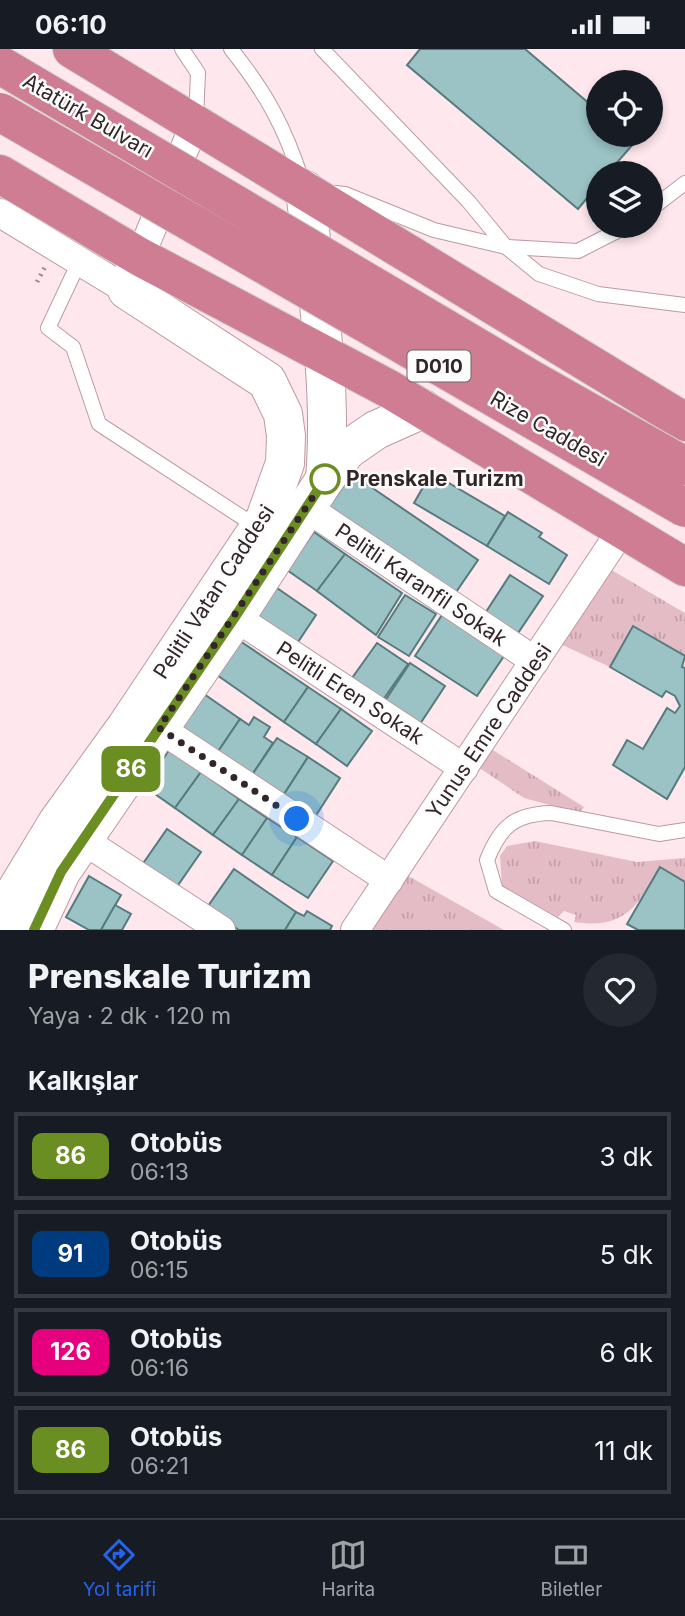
<!DOCTYPE html>
<html lang="tr">
<meta charset="utf-8">
<style>
:root{--surface:#171b24;--page:#242831;--text:#f1f3f6;--muted:#9ea1a6;--line:#363941;--accent:#2563eb}
body{margin:0;font-family:Inter,sans-serif;background:var(--page);color:var(--text);height:100vh;display:flex;flex-direction:column;font-size:26px;white-space:nowrap}
*{box-sizing:border-box;margin:0}
p{font-size:23px;color:var(--muted)}
.icon{flex:none;width:38px;height:38px;fill:none;stroke:currentColor;stroke-width:2;stroke-linecap:round;stroke-linejoin:round}
.map{position:relative;height:881px;overflow:hidden}
.drawer{display:flex;flex-direction:column;background:var(--surface);flex:1}
.drawer>*{flex:none}
.badge{padding:0 14px;border-radius:10px;font-size:24px;line-height:46px}
.buttons{position:absolute;left:586px;top:21px;display:grid;gap:14px}
.buttons a{display:grid;place-items:center;width:77px;height:77px;border-radius:50%;background:var(--surface);box-shadow:0 4px 10px #0003;font-size:35px}
.you{position:absolute;width:35px;height:35px;margin:-18px;border:5px solid #fff;border-radius:50%;background:#1a73e8;box-shadow:0 0 0 10px #1a73e833}
.map>.badge{position:absolute;translate:-50% -50%;box-shadow:0 0 0 4px #fff}
h2{padding:0 28px;font-size:26px;line-height:63px}
.round{display:grid;place-items:center;flex:none;width:74px;height:74px;border-radius:37px;background:var(--page)}
.overview{display:flex;align-items:center;justify-content:space-between;height:119px;padding:0 28px}
h1{font-size:33px;font-weight:800;line-height:52px}
ul{padding:0;list-style:none}
li{display:flex;align-items:center;gap:21px;height:88px;margin:0 14px 10px;padding:0 14px;border:4px solid var(--line);border-radius:0px}
li div{flex:1}
li b{display:block;font-size:26px}
li em{font-style:normal}
li .badge{min-width:77px;font-weight:700;text-align:center}
.status{display:flex;justify-content:space-between;align-items:center;height:49px;padding:0 35px;background:var(--surface);direction:ltr}
.status svg{height:19px;fill:currentColor}
.tabs{display:flex;justify-content:space-around;align-items:center;height:98px;border-top:2px solid var(--line);background:var(--surface);font-size:19px;color:var(--muted)}
.tabs a{display:grid;justify-items:center;gap:4px}
.tabs .selected{color:var(--accent)}
.map>svg:first-child{display:block}
</style>
<div class="status"><b>06:10</b><svg viewBox="0 0 49 12"><path d="M0 12V9h3v3zM5 12V6h3v6zM10 12V3h3v9zM15 12V0h3v12zM26 1h20v11H26zM47 4h2v5h-2z"/></svg></div>
<div class="map">
<svg width="685" height="881" viewBox="0 0 685 881">
<defs>
<pattern id="park-tufts" width="24" height="20" patternUnits="userSpaceOnUse" patternTransform="scale(1.75)"><rect width="24" height="20" fill="#e4bcc5"/><path d="M3 7l-1-3M5 7V3M7 7l1-3M15 17l-1-3M17 17v-4M19 17l1-3" fill="none" stroke="#c4a1a9"/></pattern>
</defs>
<rect width="100%" height="100%" fill="#fee8ed"/>
<!-- park -->
<g fill="url(#park-tufts)">
<path d="M603 516 685 564V607L633 577 610 618 556 593Z"/>
<path d="M488 698 584 758 579 764 524 749 475 716Z"/>
<path d="M535 792 637 813 685 809V833L660 818C638 856 626 881 574 873L576 866 564 862 558 868 502 837 500 807 507 797Z"/>
<path d="M403 824 504 881H364Z"/>
</g>
<!-- building -->
<g fill="#9bc2c4" stroke="#567b7d" stroke-width="2">
<path d="M420 0H525L598 62V86H626L635 93 608 124H598V136L578 160 407 16Z"/>
<path d="M352 425 478 511 452 549 326 462Z"/>
<path d="M437 427 505 467 487 497 414 454 429 428 434 431Z"/>
<path d="M508 463 542 484 539 488 567 506 549 535 487 497Z"/>
<path d="M314 483 345 505 317 542 287 521Z"/>
<path d="M345 505 402 544 376 586 317 542Z"/>
<path d="M510 526 543 547 516 587 484 566Z"/>
<path d="M277 539 316 566 294 599 254 571Z"/>
<path d="M405 546 436 565 409 607 378 588Z"/>
<path d="M442 566 504 607 477 647 415 607Z"/>
<path d="M633 577 685 607 682 618 685 619V718L667 750 613 716 627 691 643 700 667 659 675 664 680 657 675 647 666 642 662 648 610 618Z"/>
<path d="M240 592 308 638 284 673 217 626Z"/>
<path d="M377 594 408 615 378 658 347 636Z"/>
<path d="M410 614 445 637 416 681 381 658Z"/>
<path d="M308 638 341 660 316 695 284 673Z"/>
<path d="M204 645 240 670 215 707 179 682Z"/>
<path d="M341 660 372 682 347 717 316 695Z"/>
<path d="M254 668 270 678 264 688 273 694 250 729 215 707 240 670 249 676Z"/>
<path d="M277 689 308 708 281 750 250 729Z"/>
<path d="M169 701 201 723 175 759 145 738Z"/>
<path d="M308 708 340 729 313 771 281 750Z"/>
<path d="M201 723 239 750 213 786 175 759Z"/>
<path d="M239 750 267 769 242 806 213 786Z"/>
<path d="M267 769 297 788 272 826 242 806Z"/>
<path d="M167 780 201 803 176 839 142 816Z"/>
<path d="M297 788 333 812 308 849 272 826Z"/>
<path d="M660 818 685 833V881H638L627 875Z"/>
<path d="M234 820 296 863 285 881H239L206 860Z"/>
<path d="M89 827 121 846 101 881H89L66 868Z"/>
<path d="M115 856 131 865 122 881H101Z"/>
<path d="M307 862 332 877 330 881H285L296 863 304 867Z"/>
</g>
<g fill="none" stroke-linecap="round" stroke-linejoin="round">
<defs>
<g id="lane">
<path d="M182 0 198 24 196 70"/>
<path d="M231 0C266 44 285 78 302 132"/>
<path d="M322 0 469 153 506 198 539 225 598 245 685 256"/>
<path d="M336 144 345 145 434 181 506 198 578 202 627 177"/>
<path d="M651 160 685 134"/>
<path d="M80 211 48 279 73 298 99 375 257 478"/>
<path d="M564 881 496 842 487 811C500 778 514 765 551 764L659 785 685 781"/>
</g>
<g id="street">
<path d="M0 164 127 241"/>
<path d="M140 208 195 74"/>
<path d="M307 459 535 612"/>
<path d="M235 568 464 719"/>
<path d="M159 679 389 831"/>
<path d="M83 791 221 881"/>
<path d="M355 881 621 482"/>
</g>
<g id="secondary">
<path d="M305 141C316 237 333 333 325 430"/>
<path d="M1 881 11 850 57 774 126 678 265 470 285 414 286 387 283 365 267 332 127 241 140 208"/>
<path d="M34 881 61 823 239 563 325 430 347 401 376 381 423 360"/>
</g>
<g id="highway">
<path d="M72 0 685 373"/>
<path d="M0 125 140 208 389 340 685 518"/>
</g>
</defs>
<!-- lane casing -->
<use href="#lane" stroke="#bc9aa1" stroke-width="16"/>
<!-- street casing -->
<use href="#street" stroke="#bc9aa1" stroke-width="30"/>
<!-- secondary casing -->
<use href="#secondary" stroke="#bc9aa1" stroke-width="40"/>
<!-- highway casing -->
<use href="#highway" stroke="#d2cfd0" stroke-width="40"/>
<!-- path -->
<path stroke="#9e8c90" stroke-width="4.5" stroke-dasharray="2 5" stroke-linecap="butt" d="M37 233 45 218"/>
<!-- lane -->
<use href="#lane" stroke="#fff" stroke-width="14"/>
<!-- street -->
<use href="#street" stroke="#fff" stroke-width="28"/>
<!-- secondary -->
<use href="#secondary" stroke="#fff" stroke-width="38"/>
<!-- highway -->
<use href="#highway" stroke="#ce7d92" stroke-width="38"/>
<defs>
<g id="highway-bridge">
<path d="M0 16 531 330 685 417"/>
<path d="M0 63 685 459"/>
</g>
</defs>
<!-- highway-bridge casing -->
<use href="#highway-bridge" stroke="#d2cfd0" stroke-width="40" stroke-linecap="butt"/>
<!-- highway-bridge -->
<use href="#highway-bridge" stroke="#ce7d92" stroke-width="38"/>
</g>
<g fill="none" stroke-linecap="round" stroke-linejoin="round">
<defs>
<path id="line" d="M34 881 61 823 235 568 325 430"/>
</defs>
<!-- line casing -->
<use href="#line" stroke="#fff" stroke-width="16"/>
<!-- line -->
<use href="#line" stroke="#6b8e23" stroke-width="10"/>
<!-- walk -->
<path stroke="#332629" stroke-width="7" stroke-dasharray="0 12.6" d="M297 770 159 679 325 430"/>
</g>
<!-- markers -->
<circle fill="#fff" stroke="#6b8e23" stroke-width="3.5" cx="325" cy="430" r="14"/>
<g text-anchor="middle" stroke-width="5" stroke-linejoin="round" paint-order="stroke">
<!-- shield labels -->
<rect fill="#fcfcfc" stroke="#6f6668" stroke-width="2" x="407.5" y="301.5" width="63" height="31" rx="5"/>
<g font-size="19" font-weight="bold" fill="#332629">
<text x="439" y="324">D010</text>
</g>
<!-- street labels -->
<g font-size="21" fill="#332629" stroke="#fcfcfc">
<text transform="translate(88 67) rotate(30)" y="7">Atatürk Bulvarı</text>
<text transform="translate(548 380) rotate(30)" y="7">Rize Caddesi</text>
<text transform="translate(421 536) rotate(34)" y="7">Pelitli Karanfil Sokak</text>
<text transform="translate(214 543) rotate(-57)" y="7">Pelitli Vatan Caddesi</text>
<text transform="translate(350 644) rotate(33)" y="7">Pelitli Eren Sokak</text>
<text transform="translate(489 682) rotate(-56)" y="7">Yunus Emre Caddesi</text>
</g>
<!-- stop labels -->
<g font-size="21" font-weight="bold" fill="#332629" stroke="#fcfcfc" text-anchor="start">
<text x="346" y="437">Prenskale Turizm</text>
</g>
</g>
</svg>
<div class="buttons">
<a><svg class="icon" aria-label="locate" viewBox="0 0 24 24"><circle cx="12" cy="12" r="6"/><path d="M12 2v4M12 18v4M2 12h4M18 12h4"/></svg></a>
<a><svg class="icon" aria-label="layers" viewBox="0 0 24 24"><path d="M12 4l9 5-9 5-9-5zM3 14l9 5 9-5"/></svg></a>
</div>
<div class="you" style="left:297px;top:770px"></div>
<b class="badge" style="left:131px;top:720px;background:#6b8e23;color:#fff">86</b>
</div>
<section class="drawer">
<div class="overview"><div><h1>Prenskale Turizm</h1><p>Yaya · 2 dk · 120 m</p></div><a class="round"><svg class="icon" aria-label="heart" viewBox="0 0 24 24"><path d="M12 20l-8-8c-3-5 5-10 8-4 3-6 11-1 8 4z"/></svg></a></div>
<h2>Kalkışlar</h2>
<ul>
<li><span class="badge" style="background:#6b8e23;color:#fff">86</span><div><b>Otobüs</b><p>06:13</p></div><em>3 dk</em></li>
<li><span class="badge" style="background:#003b80;color:#fff">91</span><div><b>Otobüs</b><p>06:15</p></div><em>5 dk</em></li>
<li><span class="badge" style="background:#e6007e;color:#fff">126</span><div><b>Otobüs</b><p>06:16</p></div><em>6 dk</em></li>
<li><span class="badge" style="background:#6b8e23;color:#fff">86</span><div><b>Otobüs</b><p>06:21</p></div><em>11 dk</em></li>
</ul>
</section>
<nav class="tabs">
<a class="selected"><svg class="icon" aria-label="directions" viewBox="0 0 24 24"><path d="M12 3l9 9-9 9-9-9zM9 14v-3h6M13 9l2 2-2 2"/></svg>Yol tarifi</a>
<a><svg class="icon" aria-label="map" viewBox="0 0 24 24"><path d="M3 6l6-2 6 2 6-2v14l-6 2-6-2-6 2zM9 4v14M15 6v14"/></svg>Harita</a>
<a><svg class="icon" aria-label="tickets" viewBox="0 0 24 24"><path d="M3 7h18v10H3zM15 7v10"/></svg>Biletler</a>
</nav>
